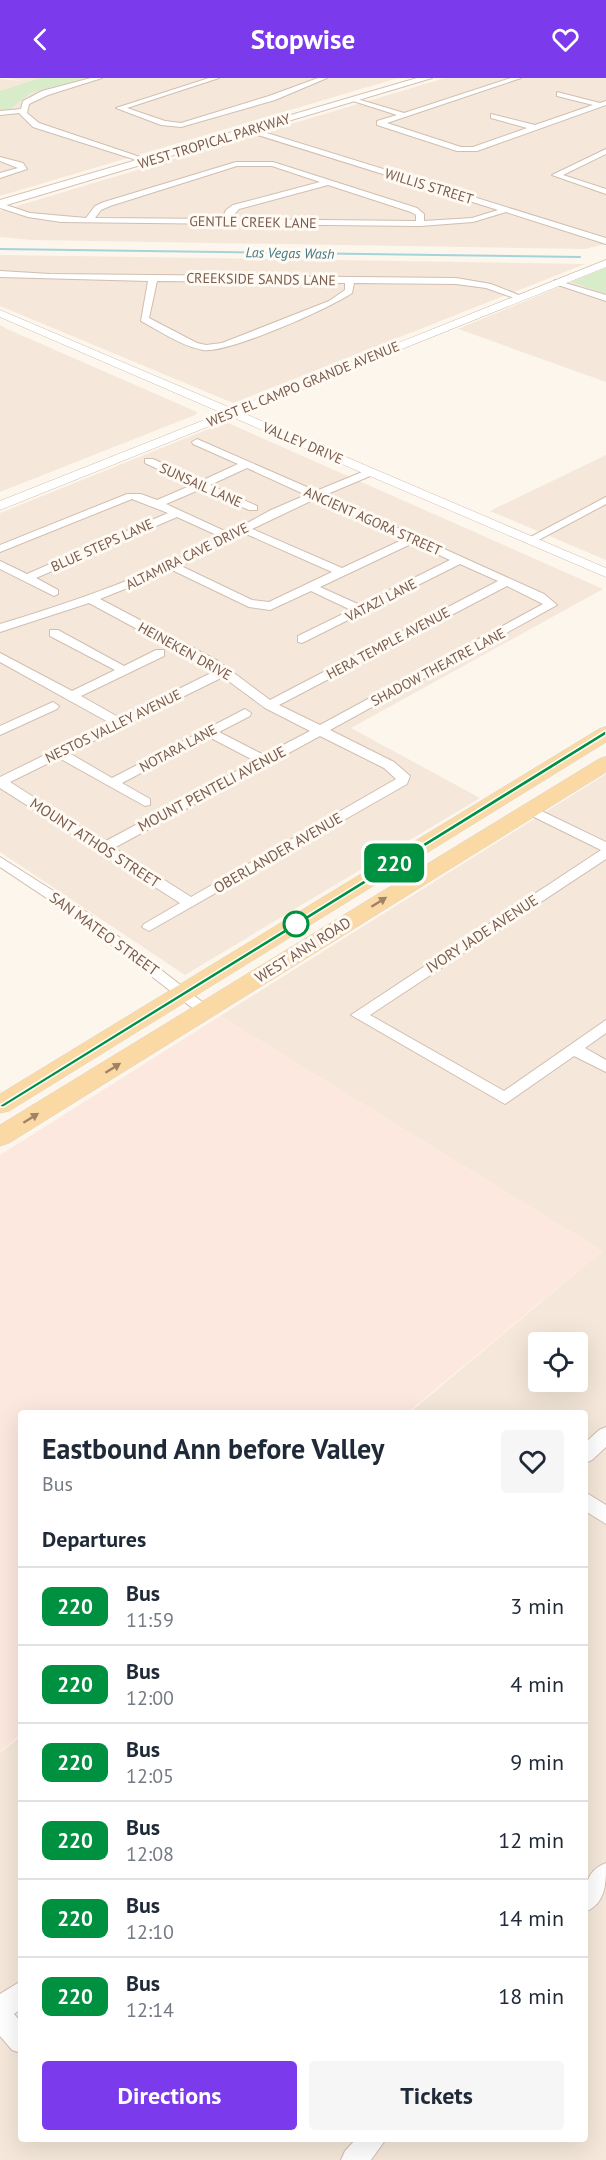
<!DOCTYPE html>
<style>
:root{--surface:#fff;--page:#f6f6f7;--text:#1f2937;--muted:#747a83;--line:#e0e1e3;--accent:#7c3aed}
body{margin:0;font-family:"PT Sans",sans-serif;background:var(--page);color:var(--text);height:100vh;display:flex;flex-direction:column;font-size:22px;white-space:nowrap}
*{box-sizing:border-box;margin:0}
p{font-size:20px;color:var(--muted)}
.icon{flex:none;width:33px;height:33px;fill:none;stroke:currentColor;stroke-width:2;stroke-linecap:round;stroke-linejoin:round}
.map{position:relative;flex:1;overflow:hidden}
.panel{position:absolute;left:18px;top:1332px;width:570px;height:732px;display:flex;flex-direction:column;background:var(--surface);border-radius:6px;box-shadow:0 6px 24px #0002}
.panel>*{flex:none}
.badge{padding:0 12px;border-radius:9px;font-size:21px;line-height:39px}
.controls{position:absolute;left:528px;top:1254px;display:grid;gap:12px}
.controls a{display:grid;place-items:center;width:60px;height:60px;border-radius:6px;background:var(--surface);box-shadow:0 6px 24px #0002;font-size:30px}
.map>.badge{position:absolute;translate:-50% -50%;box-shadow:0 0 0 3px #fff}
h2{padding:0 24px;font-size:22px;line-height:54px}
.round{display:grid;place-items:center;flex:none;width:63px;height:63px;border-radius:6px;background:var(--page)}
.head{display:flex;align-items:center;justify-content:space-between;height:102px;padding:0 24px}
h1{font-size:28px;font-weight:700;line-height:45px}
.primary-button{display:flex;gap:12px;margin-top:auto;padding:12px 24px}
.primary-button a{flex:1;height:69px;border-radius:6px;background:var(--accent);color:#fff;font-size:24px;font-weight:700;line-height:69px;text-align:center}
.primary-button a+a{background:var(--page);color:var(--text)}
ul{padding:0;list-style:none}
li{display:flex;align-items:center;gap:18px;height:78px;padding:0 24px;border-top:2px solid var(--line)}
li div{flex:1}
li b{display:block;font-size:22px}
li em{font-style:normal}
li .badge{min-width:66px;font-weight:700;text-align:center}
header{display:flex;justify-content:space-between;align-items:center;height:78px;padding:0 24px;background:var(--accent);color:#fff;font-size:27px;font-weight:700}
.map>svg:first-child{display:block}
</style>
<header><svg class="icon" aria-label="back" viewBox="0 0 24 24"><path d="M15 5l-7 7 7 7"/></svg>Stopwise<svg class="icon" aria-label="heart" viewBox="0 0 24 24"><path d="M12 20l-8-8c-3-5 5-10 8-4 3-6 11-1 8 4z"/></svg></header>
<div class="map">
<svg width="606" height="2082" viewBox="0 0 606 2082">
<rect width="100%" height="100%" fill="#fdf6ec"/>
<!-- residential -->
<g fill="#f5e8da" fill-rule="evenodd">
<path d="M6 0H398L0 118V1L24 3Z"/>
<path d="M445 0H606V166L585 171 32 162 0 159V133Z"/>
<path d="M0 177H8L585 186 233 325 0 228Z"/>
<path d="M606 190V304L458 251 571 204Z"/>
<path d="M0 247 7 251 197 334 195 337 0 414Z"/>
<path d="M226 344 603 511 351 650 480 720 185 897 0 774V435Z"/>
<path d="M606 377V482L490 433Z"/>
<path d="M606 696V2082H0V1675L21 1658V2061H585V1335H409L602 1173 220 938ZM538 1264H578V1304H538Z"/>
</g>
<!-- commercial -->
<path fill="#fde8e0" d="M220 938 602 1173 407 1335H21V1656L0 1674V1077Z"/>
<!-- green -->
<g fill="#d8ecc9">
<path d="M40 0H85L31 15 10 31 0 32V13Z"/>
<path d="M606 190V216L571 204Z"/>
</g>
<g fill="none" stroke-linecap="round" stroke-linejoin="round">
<!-- stream -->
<path stroke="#a5d3da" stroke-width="2" d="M0 171 580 179"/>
<defs>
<g id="minor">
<path d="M91 0H102L48 17 29 26 27 35 39 45 149 82V86L33 49 19 35 0 37V33L21 31 23 23 42 13Z"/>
<path d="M209 0H219L127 30 165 43 181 45 269 18 318 0H327L275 22 181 49 161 47 116 30Z"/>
<path d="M511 0H521L387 45 461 69H473L527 50 491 40V36L535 47 593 27 557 18V14L600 25 606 23V27L477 73H457L377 47V43L397 37 350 22 354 20 404 35Z"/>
<path d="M251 50 606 160V166L506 134 473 144 420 148 61 144 28 139 0 130V125L30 135 86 140 95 128 104 124 236 84H273L417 130 424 136V143L472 140 498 132 248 54ZM237 88H272L320 104 233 127 226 132 222 141 95 140 101 132 110 128ZM328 107 411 134 416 137V143L230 141 239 131Z"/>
<path d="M606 71V76L563 97 606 111V116L552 97Z"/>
<path d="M0 79 23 85 27 91 0 100V95L18 90 0 83Z"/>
<path d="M0 193 50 196 456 200 491 206 524 219 520 222 486 210 456 206 354 205 352 215C331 230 227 276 203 272 181 268 160 253 141 243L148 203 0 199ZM157 203 345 205V212L329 223 222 265 206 267 197 265 149 240Z"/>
<path d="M555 202 606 217V223L555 206Z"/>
<path d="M197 361 316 413 367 392H375V396L325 417 544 516 557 527 330 652 394 684 410 698 407 706 149 853 142 849 144 846 180 825 0 710V699L110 645 0 584V575L72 613 115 592 50 558V552H58L124 588 156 572H164V578L81 618 120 640 215 593 89 525 0 554V546C76 523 151 497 221 459L177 439 36 500 58 512V516L54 518 0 491V483L27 496 168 435 132 421 0 474V467L127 416H141L157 422 192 407 145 385V381H153L201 403 238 386 193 366 192 364ZM247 390 306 417 271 432 229 455 166 426 201 411 249 432H257V428L210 407ZM315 421 404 461 342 490 252 451ZM244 455 332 494 269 524 252 522 181 488ZM413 465 450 482 360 527 320 509ZM460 486 498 503 270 622 218 583 100 521 172 492 249 529 270 532 311 513 351 532 298 558V564L302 565ZM507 508 543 526 320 647 279 627ZM223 599 265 630 310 653 264 677 219 654 250 638 251 635 245 631 112 700 69 675ZM320 658 384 690 396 701 191 819 114 770ZM209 659 255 683 104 764 10 704 59 680 145 728 150 727V721L122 705Z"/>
<path d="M606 419V426L533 465 523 463Z"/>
<path d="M53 624 59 628 57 631 0 657V648Z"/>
<path d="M529 727 606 764V781L370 937 504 1013 606 942V955L585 970 606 982V994L574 978 505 1026 351 937 601 772 524 734 522 731Z"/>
<path d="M0 779 88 835 210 930 213 933 210 936H200L78 841 0 789Z"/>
<path d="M606 1349V1369L592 1382 585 1385V1365L599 1352Z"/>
<path d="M585 1414 606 1427V1446L585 1433Z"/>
<path d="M606 1785C606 1807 606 1825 585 1834 585 1813 583 1794 606 1785Z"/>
<path d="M21 1903V1931L14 1936 21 1944V1975L12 1972 0 1958V1916Z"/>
<path d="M356 2061H386L371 2082H341L345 2073Z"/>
</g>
<path id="tertiary" d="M606 182V189L243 335 606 490V499L232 339 0 432V423L222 335 0 239V232L233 331Z"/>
<path id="secondary" d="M417 0H432L0 129V122Z"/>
<g id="primary">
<path d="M606 649V664L9 1033 0 1035V1016L599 651Z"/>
<path d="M606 679V694L9 1065 0 1068V1047L599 681Z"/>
</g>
</defs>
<!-- minor casing -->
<use href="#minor" stroke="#d1beb0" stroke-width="2"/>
<!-- tertiary casing -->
<use href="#tertiary" stroke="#d1beb0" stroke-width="1"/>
<!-- secondary casing -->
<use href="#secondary" stroke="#d6c0b0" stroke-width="2"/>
<!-- primary casing -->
<use href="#primary" stroke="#dad1cd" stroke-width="1"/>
<!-- minor -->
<use href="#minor" fill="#fff" fill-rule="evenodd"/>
<!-- tertiary -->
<use href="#tertiary" fill="#fff" fill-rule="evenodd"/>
<!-- secondary -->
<use href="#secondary" fill="#fff" fill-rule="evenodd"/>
<!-- primary -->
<use href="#primary" fill="#fbd9a5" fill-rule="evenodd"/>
</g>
<!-- one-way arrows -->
<defs><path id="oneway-solid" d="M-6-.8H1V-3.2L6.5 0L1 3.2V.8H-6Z" transform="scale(1.5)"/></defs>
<g fill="#a18267">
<use href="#oneway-solid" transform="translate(379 824) rotate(-32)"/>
<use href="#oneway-solid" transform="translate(113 990) rotate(-32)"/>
<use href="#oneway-solid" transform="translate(31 1040) rotate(-32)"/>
</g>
<!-- line -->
<path fill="#009140" stroke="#fff" stroke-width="1.5" d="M606 652V657L4 1029H0V1027Z"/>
<!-- markers -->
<circle fill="#fff" stroke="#009140" stroke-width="3" cx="296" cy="846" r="12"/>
<g text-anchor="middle" stroke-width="6" stroke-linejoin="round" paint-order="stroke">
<!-- far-street labels -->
<g font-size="14" fill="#7a5c4d" stroke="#fffaf3">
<text transform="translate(214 63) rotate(-17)" y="5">WEST TROPICAL PARKWAY</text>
<text transform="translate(429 108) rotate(17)" y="5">WILLIS STREET</text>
<text transform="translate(253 144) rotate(1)" y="5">GENTLE CREEK LANE</text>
<text transform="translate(261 201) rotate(1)" y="5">CREEKSIDE SANDS LANE</text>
<text transform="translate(303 306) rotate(-22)" y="5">WEST EL CAMPO GRANDE AVENUE</text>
<text transform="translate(303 365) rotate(23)" y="5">VALLEY DRIVE</text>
<text transform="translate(201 407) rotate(24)" y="5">SUNSAIL LANE</text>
<text transform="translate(373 443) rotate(24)" y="5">ANCIENT AGORA STREET</text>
<text transform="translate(102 467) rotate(-24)" y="5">BLUE STEPS LANE</text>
<text transform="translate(187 478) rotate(-26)" y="5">ALTAMIRA CAVE DRIVE</text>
<text transform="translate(381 522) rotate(-27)" y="5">VATAZI LANE</text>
<text transform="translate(388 565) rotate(-28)" y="5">HERA TEMPLE AVENUE</text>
<text transform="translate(185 573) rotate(29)" y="5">HEINEKEN DRIVE</text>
<text transform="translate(438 589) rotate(-28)" y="5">SHADOW THEATRE LANE</text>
<text transform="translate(113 648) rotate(-26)" y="5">NESTOS VALLEY AVENUE</text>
<text transform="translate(178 670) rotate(-28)" y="5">NOTARA LANE</text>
</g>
<!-- far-water labels -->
<g font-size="14" font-style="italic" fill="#437c86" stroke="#fffaf3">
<text transform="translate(290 175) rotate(1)" y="5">Las Vegas Wash</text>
</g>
<!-- street labels -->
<g font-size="15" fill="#7a5c4d" stroke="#fffaf3">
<text transform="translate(212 711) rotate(-28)" y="5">MOUNT PENTELI AVENUE</text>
<text transform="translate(95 765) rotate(33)" y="5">MOUNT ATHOS STREET</text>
<text transform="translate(278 775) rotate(-30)" y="5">OBERLANDER AVENUE</text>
<text transform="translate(104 856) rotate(36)" y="5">SAN MATEO STREET</text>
<text transform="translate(482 856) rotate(-33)" y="5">IVORY JADE AVENUE</text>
<text transform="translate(303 872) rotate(-32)" y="5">WEST ANN ROAD</text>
</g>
</g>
</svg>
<div class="controls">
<a><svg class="icon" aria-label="locate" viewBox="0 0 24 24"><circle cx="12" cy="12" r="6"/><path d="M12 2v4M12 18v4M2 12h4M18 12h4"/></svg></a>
</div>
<b class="badge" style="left:394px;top:785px;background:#009140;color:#fff">220</b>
<section class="panel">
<div class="head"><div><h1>Eastbound Ann before Valley</h1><p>Bus</p></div><a class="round"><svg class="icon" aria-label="heart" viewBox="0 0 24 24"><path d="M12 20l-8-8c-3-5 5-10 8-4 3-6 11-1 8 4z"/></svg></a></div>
<h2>Departures</h2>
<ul>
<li><span class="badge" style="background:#009140;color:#fff">220</span><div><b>Bus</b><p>11:59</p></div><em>3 min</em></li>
<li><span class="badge" style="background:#009140;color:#fff">220</span><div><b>Bus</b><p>12:00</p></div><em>4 min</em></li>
<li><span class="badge" style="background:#009140;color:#fff">220</span><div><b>Bus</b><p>12:05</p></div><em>9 min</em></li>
<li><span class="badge" style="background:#009140;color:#fff">220</span><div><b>Bus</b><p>12:08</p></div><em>12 min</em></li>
<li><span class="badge" style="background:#009140;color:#fff">220</span><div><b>Bus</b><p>12:10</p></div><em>14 min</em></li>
<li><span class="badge" style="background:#009140;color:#fff">220</span><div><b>Bus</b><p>12:14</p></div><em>18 min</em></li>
</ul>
<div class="primary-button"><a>Directions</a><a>Tickets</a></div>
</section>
</div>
